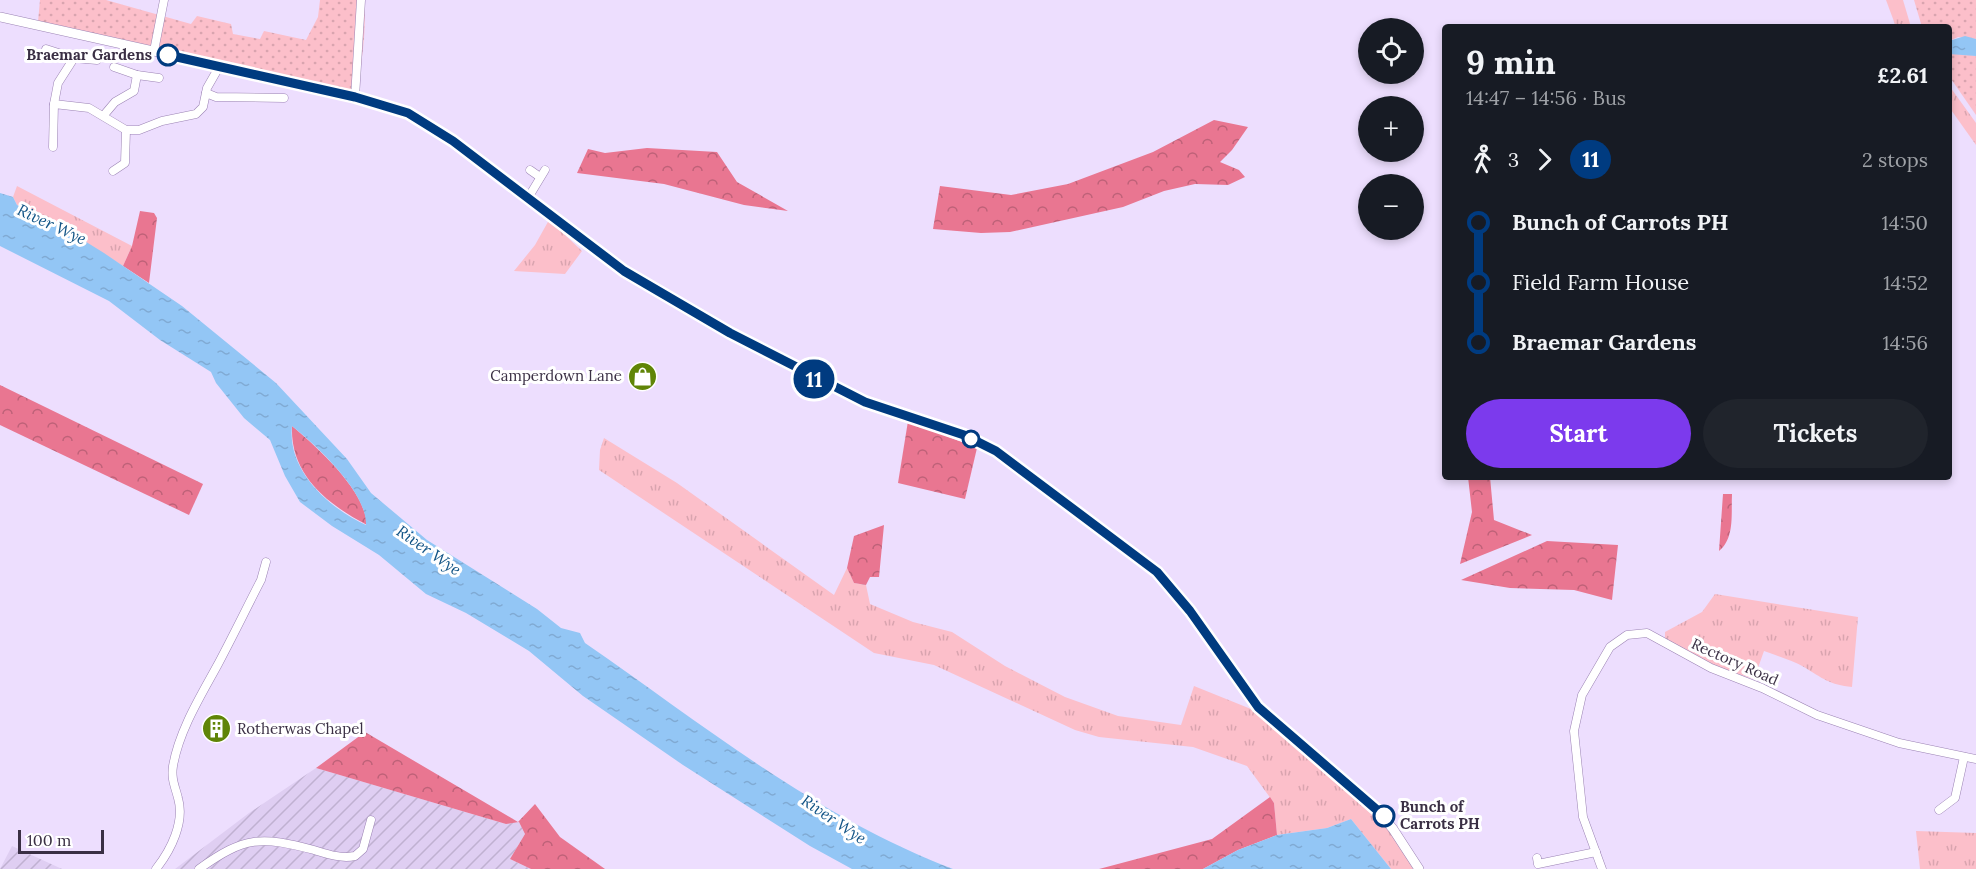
<!DOCTYPE html>
<meta charset="utf-8">
<style>
:root{--surface:#171b24;--page:#20242c;--text:#f1f3f6;--muted:#9ea1a6;--accent:#7c3aed}
body{margin:0;font-family:Lora,serif;background:var(--page);color:var(--text);height:100vh;display:flex;flex-direction:column;font-size:22px;white-space:nowrap}
*{box-sizing:border-box;margin:0}
p{font-size:20px;color:var(--muted)}
.icon{flex:none;width:33px;height:33px;fill:none;stroke:currentColor;stroke-width:2;stroke-linecap:round;stroke-linejoin:round}
.map{position:relative;flex:1;overflow:hidden}
.sheet{position:absolute;left:1442px;top:24px;width:510px;height:456px;display:flex;flex-direction:column;background:var(--surface);border-radius:6px;box-shadow:0 3px 9px #0003}
.sheet>*{flex:none}
.badge{padding:0 12px;border-radius:20px;font-size:21px;line-height:39px}
.tools{position:absolute;left:1358px;top:18px;display:grid;gap:12px}
.tools a{display:grid;place-items:center;width:66px;height:66px;border-radius:50%;background:var(--surface);box-shadow:0 3px 9px #0003;font-size:30px}
.scale{position:absolute;left:18px;bottom:15px;width:86px;box-sizing:border-box;padding-left:6px;border:3px solid #3a2f44;border-top:0;font-size:16px;line-height:21px;white-space:nowrap;color:#3a2f44;-webkit-text-stroke:4px #fff;paint-order:stroke}
.map>.badge{position:absolute;translate:-50% -50%;box-shadow:0 0 0 3px #fff}
.legs{display:flex;align-items:center;gap:9px;height:66px;padding:0 24px;font-size:20px}
.legs p{margin-inline-start:auto}
.overview{display:flex;align-items:center;justify-content:space-between;height:102px;padding:0 24px}
h1{font-size:33px;font-weight:700;line-height:45px}
.cta{display:flex;gap:12px;margin-top:auto;padding:12px 24px}
.cta a{flex:1;height:69px;border-radius:36px;background:var(--accent);color:#fff;font-size:24px;font-weight:700;line-height:69px;text-align:center}
.cta a+a{background:var(--page);color:var(--text)}
ul{padding:0 24px;list-style:none}
li{display:flex;align-items:center;gap:21px;height:60px;font-size:22px}
li i{display:grid;place-items:center;width:9px;height:100%;margin:0 8px;background:currentColor}
li i::after{content:'';width:15px;height:15px;margin:-8px;border:4px solid;border-radius:50%;background:var(--surface)}
li p{margin-inline-start:auto}
li:first-child i{background:linear-gradient(#0000 50%,currentColor 0)}
li:last-child i{background:linear-gradient(currentColor 50%,#0000 0)}
.map>svg:first-child{display:block}
</style>
<div class="map">
<svg width="1976" height="869" viewBox="0 0 1976 869">
<defs>
<pattern id="industrial-furrows" width="10" height="10" patternUnits="userSpaceOnUse" patternTransform="scale(1.5)"><rect width="10" height="10" fill="#dfcef2"/><path d="M-1 1l2-2M0 10L10 0M9 11l2-2" fill="none" stroke="#c0b1d1"/></pattern>
<pattern id="grass-tufts" width="24" height="20" patternUnits="userSpaceOnUse" patternTransform="scale(1.5)"><rect width="24" height="20" fill="#fcbfca"/><path d="M3 7l-1-3M5 7V3M7 7l1-3M15 17l-1-3M17 17v-4M19 17l1-3" fill="none" stroke="#d9a4af"/></pattern>
<pattern id="forest-crowns" width="20" height="18" patternUnits="userSpaceOnUse" patternTransform="scale(1.5)"><rect width="20" height="18" fill="#e97691"/><path d="M2 6a3 3 0 1 1 6 0M12 15a3 3 0 1 1 6 0" fill="none" stroke="#be6178"/></pattern>
<pattern id="park-dots" width="8" height="8" patternUnits="userSpaceOnUse" patternTransform="scale(1.5)"><rect width="8" height="8" fill="#fcbfca"/><path d="M2 2h.1M6 6h.1" fill="none" stroke="#d9a4af" stroke-width="1.8" stroke-linecap="round"/></pattern>
<pattern id="water-ripples" width="26" height="14" patternUnits="userSpaceOnUse" patternTransform="scale(1.5)"><rect width="26" height="14" fill="#93c6f5"/><path d="M2 4q2-2 4 0t4 0M15 11q2-2 4 0t4 0" fill="none" stroke="#80aad3"/></pattern>
</defs>
<rect width="100%" height="100%" fill="#eddefe"/>
<!-- industrial -->
<g fill="url(#industrial-furrows)">
<path d="M316 768 506 824 519 822 525 834 510 859 531 869H175L249 813Z"/>
<path d="M12 846 62 869H0Z"/>
</g>
<!-- grass -->
<g fill="url(#grass-tufts)">
<path d="M1886 0H1903L1911 27H1896Z"/>
<path d="M1948 84 1976 123V145L1949 107Z"/>
<path d="M17 186 132 246 123 266 54 222 17 205 13 197Z"/>
<path d="M549 220 582 251 565 274 514 271 535 245Z"/>
<path d="M604 438 677 483 834 595 847 568 854 583 866 585 870 604 913 622 952 632 1005 666 1065 697 1118 716 1181 725 1194 686 1251 709 1343 783 1387 825 1416 869H1391L1351 819 1327 828 1277 835 1274 803 1247 766 1193 747 1099 737 1075 730 934 665 874 653 599 470 600 450Z"/>
<path d="M1715 594 1858 617 1852 687C1830 685 1822 678 1804 667 1792 660 1777 656 1764 651L1754 679 1716 667 1665 639V632L1702 612Z"/>
<path d="M1916 831 1976 833V869H1920Z"/>
</g>
<!-- forest -->
<g fill="url(#forest-crowns)">
<path d="M1214 120 1248 127 1232 150 1220 162 1239 170 1245 177 1228 185 1195 184 1164 191 1123 207 1010 232 981 233 933 229 940 186 1011 195 1068 184 1153 152Z"/>
<path d="M647 148 717 152 737 182 788 211 744 205 664 184 577 173 588 149 605 153Z"/>
<path d="M140 211 154 213 157 218 149 283 123 266 132 246Z"/>
<path d="M0 385 203 484 189 515 0 425Z"/>
<path d="M908 421 977 448 965 499 898 483Z"/>
<path d="M292 426C317 447 365 490 367 525 327 504 290 475 292 426Z"/>
<path d="M1468 477H1490L1494 520 1532 535 1460 564 1472 512Z"/>
<path d="M1723 494H1732C1731 514 1735 538 1719 551Z"/>
<path d="M884 525 879 577H870L866 585 854 583 847 568 854 536Z"/>
<path d="M1547 541 1618 545 1612 600 1574 590 1510 588 1461 580Z"/>
<path d="M365 732 518 822 535 804 560 837 605 869H531L510 859 525 834 519 822 506 824 316 768Z"/>
<path d="M1270 797 1274 803 1277 835 1238 850 1203 869H1099L1212 839Z"/>
</g>
<!-- park -->
<g fill="url(#park-dots)">
<path d="M40 0H106L191 24 197 16 231 24 233 34 260 39 264 31 306 40 318 17 320 0H364C367 32 361 60 358 92L38 22Z"/>
<path d="M1914 0H1976V39L1958 37 1949 41 1948 27H1922Z"/>
<path d="M1961 53 1976 56V115L1949 76V54Z"/>
</g>
<!-- water -->
<g fill="url(#water-ripples)" fill-rule="evenodd">
<path d="M1965 36 1976 39V56L1949 54V41Z"/>
<path d="M0 193 13 197 17 205 54 222 104 253 182 306 276 383 347 459 371 493 427 540 537 609 561 628 580 633 585 643C704 725 816 817 953 869H852L810 846 683 765 583 696 529 651 466 613 426 594 379 555 332 526 300 502 285 476 270 440 244 418 216 383 211 372 160 340 109 301 0 246ZM292 426C317 446 367 492 366 525 329 508 287 471 292 426Z"/>
<path d="M1351 819 1391 869H1203L1238 850 1277 835 1327 828Z"/>
</g>
<g fill="none" stroke-linecap="round" stroke-linejoin="round">
<defs>
<g id="minor">
<path d="M46 49 74 58 97 60"/>
<path d="M154 51 164 0"/>
<path d="M114 67 137 75 159 78"/>
<path d="M206 93 216 97 284 98"/>
<path d="M355 97 361 0"/>
<path d="M54 104 58 83 74 58"/>
<path d="M104 115 115 102 134 91 137 75"/>
<path d="M53 147 54 104 89 108 126 130H139L162 121 196 114 203 107 207 88 219 67"/>
<path d="M530 170 540 177"/>
<path d="M113 171 125 163 126 130"/>
<path d="M528 198 545 170"/>
<path d="M1939 810 1955 798 1964 757"/>
<path d="M1537 858 1538 864 1596 852"/>
<path d="M156 869C171 850 185 822 178 798 175 786 171 779 173 766 179 731 200 697 217 666 232 638 246 609 261 580L266 562"/>
<path d="M199 869C245 836 261 836 314 850 327 854 341 859 355 856L363 849 371 820"/>
<path d="M1602 869 1583 817 1574 731 1582 695 1610 647 1627 635 1647 633 1711 668 1762 688 1817 715 1899 743 1976 759"/>
</g>
<path id="major" d="M0 17 306 85 408 113 453 141 624 271 730 333 865 402 964 436 996 451 1157 572 1190 611 1258 707 1296 742 1372 804 1393 829 1419 869"/>
</defs>
<!-- minor casing -->
<use href="#minor" stroke="#9b83b4" stroke-width="9"/>
<!-- major casing -->
<use href="#major" stroke="#9b83b4" stroke-width="10"/>
<!-- minor -->
<use href="#minor" stroke="#fff" stroke-width="8"/>
<!-- major -->
<use href="#major" stroke="#fff" stroke-width="9"/>
</g>
<g fill="none" stroke-linecap="round" stroke-linejoin="round">
<defs>
<path id="line-1" d="M168 55 355 97 408 113 453 141 624 271 730 333 865 402 964 435 996 451 1157 572 1190 611 1258 707 1384 816"/>
</defs>
<!-- line-1 casing -->
<use href="#line-1" stroke="#fff" stroke-width="14"/>
<!-- line-1 -->
<use href="#line-1" stroke="#003b80" stroke-width="9"/>
</g>
<!-- icons -->
<defs>
<symbol id="shop-disc" viewBox="-11 -11 22 22"><circle r="9.5" fill="#608507" stroke="#fff"/><path d="M-5-2.5h2.3a2.7 3.5 0 0 1 5.4 0H5L5.5 6h-11ZM-1.5-2.5h3a1.5 2.3 0 0 0-3 0Z" fill="#fff"/></symbol>
<symbol id="building-disc" viewBox="-11 -11 22 22"><circle r="9.5" fill="#608507" stroke="#fff"/><path d="M-4-6H4V6H1V3H-1V6H-4ZM-2.5-4.3h1.7v1.8h-1.7ZM.8-4.3h1.7v1.8H.8ZM-2.5-1h1.7V.8h-1.7ZM.8-1h1.7V.8H.8Z" fill="#fff"/></symbol>
</defs>
<g fill-rule="evenodd">
<use href="#shop-disc" x="626" y="360" width="33" height="33"/>
<use href="#building-disc" x="200" y="712" width="33" height="33"/>
</g>
<!-- markers -->
<g fill="#fff" stroke="#003b80" stroke-width="3">
<circle cx="168" cy="55" r="10"/>
<circle cx="971" cy="439" r="8"/>
<circle cx="1384" cy="816" r="10"/>
</g>
<g text-anchor="middle" stroke-width="6" stroke-linejoin="round" paint-order="stroke">
<!-- stop labels -->
<g font-size="15" font-weight="bold" fill="#3a2f44" stroke="#fff" text-anchor="end">
<text x="152" y="60">Braemar Gardens</text>
<text x="1400" y="812" text-anchor="start">Bunch of<tspan x="1400" dy="17">Carrots PH</tspan></text>
</g>
<!-- poi labels -->
<g font-size="15" fill="#3a2f44" stroke="#fff" text-anchor="end">
<text x="622" y="381">Camperdown Lane</text>
<text x="237" y="734" text-anchor="start">Rotherwas Chapel</text>
</g>
<!-- street labels -->
<g font-size="15" fill="#3a2f44" stroke="#fff">
<text transform="translate(1735 662) rotate(24)" y="5">Rectory Road</text>
</g>
<!-- water labels -->
<g font-size="16" font-style="italic" fill="#125486" stroke="#fff">
<text transform="translate(52 224) rotate(25)" y="6">River Wye</text>
<text transform="translate(429 550) rotate(35)" y="6">River Wye</text>
<text transform="translate(834 819) rotate(34)" y="6">River Wye</text>
</g>
</g>
</svg>
<div class="tools">
<a><svg class="icon" aria-label="locate" viewBox="0 0 24 24"><circle cx="12" cy="12" r="6"/><path d="M12 2v4M12 18v4M2 12h4M18 12h4"/></svg></a>
<a>+</a>
<a>−</a>
</div>
<div class="scale">100 m</div>
<b class="badge" style="left:814px;top:379px;background:#003b80;color:#fff">11</b>
<section class="sheet">
<div class="overview"><div><h1>9 min</h1><p>14:47 – 14:56 · Bus</p></div><b>£2.61</b></div>
<div class="legs"><svg class="icon" aria-label="walk" viewBox="0 0 24 24"><circle cx="13" cy="4" r="2"/><path d="M13 8l-2 6 4 7M11 14l-3 7M7 12l3-4h3l4 4"/></svg>3<svg class="icon" aria-label="forward" viewBox="0 0 24 24"><path d="M9 5l7 7-7 7"/></svg><b class="badge" style="background:#003b80;color:#fff">11</b><p>2 stops</p></div>
<ul>
<li><i style="color:#003b80"></i><b>Bunch of Carrots PH</b><p>14:50</p></li>
<li><i style="color:#003b80"></i><span>Field Farm House</span><p>14:52</p></li>
<li><i style="color:#003b80"></i><b>Braemar Gardens</b><p>14:56</p></li>
</ul>
<div class="cta"><a>Start</a><a>Tickets</a></div>
</section>
</div>
